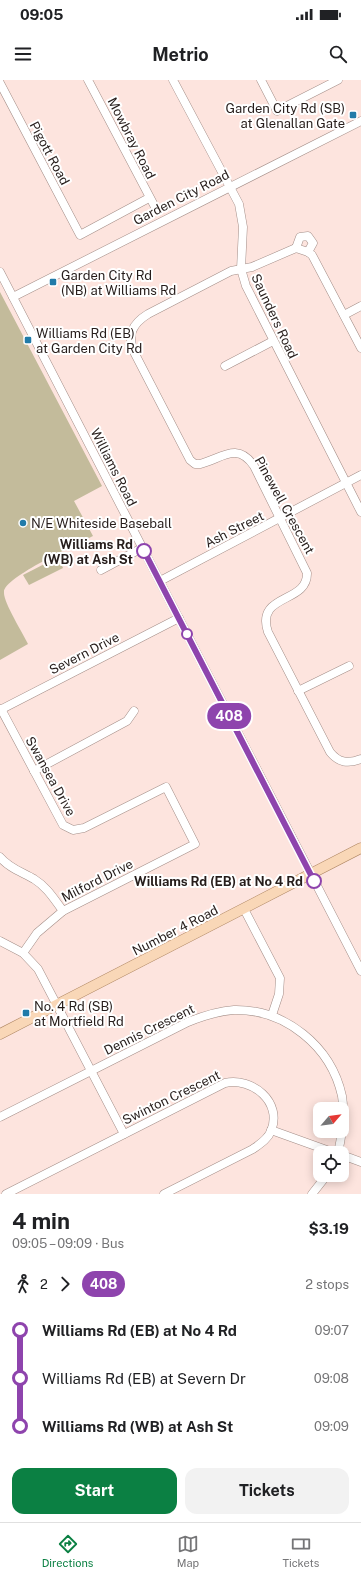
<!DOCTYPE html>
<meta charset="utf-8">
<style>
:root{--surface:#fff;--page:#f2f2f2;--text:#202124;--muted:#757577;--line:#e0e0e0;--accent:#0b8043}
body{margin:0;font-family:"Public Sans",sans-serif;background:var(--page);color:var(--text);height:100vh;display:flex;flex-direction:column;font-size:15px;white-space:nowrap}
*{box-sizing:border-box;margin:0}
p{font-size:13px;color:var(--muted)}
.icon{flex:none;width:22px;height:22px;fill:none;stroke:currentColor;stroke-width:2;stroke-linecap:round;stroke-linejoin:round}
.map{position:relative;height:1114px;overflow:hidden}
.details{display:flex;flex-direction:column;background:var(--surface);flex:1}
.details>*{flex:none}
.badge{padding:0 8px;border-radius:13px;font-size:14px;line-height:26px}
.needle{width:26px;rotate:62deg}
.controls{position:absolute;left:313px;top:1022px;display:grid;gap:8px}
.controls a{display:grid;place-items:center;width:36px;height:36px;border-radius:8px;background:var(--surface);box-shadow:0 2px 10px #0003;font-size:20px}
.map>.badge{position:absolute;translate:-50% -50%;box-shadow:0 0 0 2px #fff}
.legs{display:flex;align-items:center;gap:6px;height:44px;padding:0 12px;font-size:13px}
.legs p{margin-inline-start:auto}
.summary{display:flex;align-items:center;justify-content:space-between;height:68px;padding:0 12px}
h1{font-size:22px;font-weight:700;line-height:30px}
.primary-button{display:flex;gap:8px;margin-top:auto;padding:8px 12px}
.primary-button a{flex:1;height:46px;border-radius:12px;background:var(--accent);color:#fff;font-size:16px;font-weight:700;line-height:46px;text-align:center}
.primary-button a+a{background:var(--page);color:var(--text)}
ul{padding:0 12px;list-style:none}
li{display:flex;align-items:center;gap:14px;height:48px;font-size:15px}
li i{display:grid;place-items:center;width:6px;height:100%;margin:0 5px;background:currentColor}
li i::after{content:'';width:10px;height:10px;margin:-5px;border:3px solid;border-radius:50%;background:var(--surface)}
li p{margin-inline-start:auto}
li:first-child i{background:linear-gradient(#0000 50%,currentColor 0)}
li:last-child i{background:linear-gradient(currentColor 50%,#0000 0)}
.status{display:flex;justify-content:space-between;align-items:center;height:28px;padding:0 20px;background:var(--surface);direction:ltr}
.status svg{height:11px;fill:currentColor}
header{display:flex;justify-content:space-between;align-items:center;height:52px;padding:0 12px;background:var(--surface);font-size:18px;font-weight:700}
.tabs{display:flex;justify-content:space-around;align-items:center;height:56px;border-top:1px solid var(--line);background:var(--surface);font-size:11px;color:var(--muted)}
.tabs a{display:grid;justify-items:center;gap:2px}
.tabs .selected{color:var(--accent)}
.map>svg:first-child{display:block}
</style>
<div class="status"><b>09:05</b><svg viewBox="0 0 49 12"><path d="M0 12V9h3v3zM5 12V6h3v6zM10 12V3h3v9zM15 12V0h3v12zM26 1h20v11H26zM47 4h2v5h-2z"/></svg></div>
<header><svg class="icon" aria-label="menu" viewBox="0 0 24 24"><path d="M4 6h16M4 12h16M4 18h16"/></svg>Metrio<svg class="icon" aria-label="search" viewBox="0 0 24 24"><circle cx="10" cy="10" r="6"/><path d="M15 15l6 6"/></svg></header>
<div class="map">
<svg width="361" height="1114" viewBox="0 0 361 1114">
<rect width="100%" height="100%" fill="#fde4de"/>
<!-- green -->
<g fill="#c3bb9b">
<path d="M0 212 102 406 74 421 93 456C78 464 4 497 4 512 3 522 23 553 28 564L0 580Z"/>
<path d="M58 477 63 488 29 505 23 495Z"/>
</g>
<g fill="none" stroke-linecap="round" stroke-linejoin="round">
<defs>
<g id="minor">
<path d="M88 0 155 127"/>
<path d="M173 0 239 124 243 147 241 189 246 206 361 432"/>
<path d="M261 0 277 31 338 0"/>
<path d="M0 3 80 155 149 118"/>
<path d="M296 168 300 157 308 156 313 163 308 172"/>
<path d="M0 192 361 891"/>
<path d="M13 217 361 41"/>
<path d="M344 235 361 226"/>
<path d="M361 268 312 175 308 172 296 168 252 187 231 191 148 234C132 244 127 255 134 272L190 380 195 384H200C221 379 237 361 254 386L307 493C308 524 255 513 268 552L330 672C339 683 348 684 361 679"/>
<path d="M225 286 273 261"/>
<path d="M101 490 142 468"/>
<path d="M160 501 361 395"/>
<path d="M298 611 349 586"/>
<path d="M1 629 63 745 73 750 84 748 166 707 195 764 63 831 37 853 23 873"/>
<path d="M0 630 179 538"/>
<path d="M34 691 127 641 134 631"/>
<path d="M0 777C9 788 22 792 34 799 47 807 54 819 63 831"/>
<path d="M244 829 280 898 279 914 272 935"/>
<path d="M0 861 23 873 38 889 124 1054"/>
<path d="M0 1037 188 942C203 936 218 931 234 930 285 929 331 966 342 1016 345 1034 342 1055 338 1073"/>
<path d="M271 1050 335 1073"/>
<path d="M342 1075 361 1082"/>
<path d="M6 1114 225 1003C252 997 283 1022 271 1051 268 1059 260 1064 253 1069L164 1114"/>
<path d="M312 1114 327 1095"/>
</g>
<path id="major" d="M0 954 361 768"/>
</defs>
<!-- minor casing -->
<use href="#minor" stroke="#a38d87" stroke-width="9"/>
<!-- major casing -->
<use href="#major" stroke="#ad8561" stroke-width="11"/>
<!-- minor -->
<use href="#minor" stroke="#fff" stroke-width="8"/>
<!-- major -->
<use href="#major" stroke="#f9d7b7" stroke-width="10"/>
</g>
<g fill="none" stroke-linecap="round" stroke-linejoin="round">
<defs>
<path id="line-1" d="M144 471 314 801"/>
</defs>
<!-- line-1 casing -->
<use href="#line-1" stroke="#fff" stroke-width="9"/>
<!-- line-1 -->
<use href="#line-1" stroke="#8e44ad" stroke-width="6"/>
</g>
<!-- markers -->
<g fill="#217ba9" stroke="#fff" stroke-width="1.5">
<rect x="349" y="31" width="8" height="8" rx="2"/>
<rect x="49" y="198" width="8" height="8" rx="2"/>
<rect x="24" y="256" width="8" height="8" rx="2"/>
<circle cx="23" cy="443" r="4"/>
<rect x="22" y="929" width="8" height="8" rx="2"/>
</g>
<g fill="#fff" stroke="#8e44ad" stroke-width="2">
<circle cx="144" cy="471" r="7"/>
<circle cx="187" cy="554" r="5"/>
<circle cx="314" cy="801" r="7"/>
</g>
<g text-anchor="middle" stroke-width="4" stroke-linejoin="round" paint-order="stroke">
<!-- poi labels -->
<g font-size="13" fill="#261d1b" stroke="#fff" text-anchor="start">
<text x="345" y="33" text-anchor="end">Garden City Rd (SB)<tspan x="345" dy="15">at Glenallan Gate</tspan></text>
<text x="61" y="200">Garden City Rd<tspan x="61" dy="15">(NB) at Williams Rd</tspan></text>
<text x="36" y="258">Williams Rd (EB)<tspan x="36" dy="15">at Garden City Rd</tspan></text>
<text x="31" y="448">N/E Whiteside Baseball</text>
<text x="34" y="931">No. 4 Rd (SB)<tspan x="34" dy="15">at Mortfield Rd</tspan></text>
</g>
<!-- street labels -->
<g font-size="13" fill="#261d1b" stroke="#fff">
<text transform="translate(132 58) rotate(63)" y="5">Mowbray Road</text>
<text transform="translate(50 73) rotate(62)" y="5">Pigott Road</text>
<text transform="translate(181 117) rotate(-27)" y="5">Garden City Road</text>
<text transform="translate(275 236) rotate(65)" y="5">Saunders Road</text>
<text transform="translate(114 387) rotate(63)" y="5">Williams Road</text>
<text transform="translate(285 425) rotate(61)" y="5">Pinewell Crescent</text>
<text transform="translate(234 449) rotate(-27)" y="5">Ash Street</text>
<text transform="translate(84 573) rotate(-27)" y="5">Severn Drive</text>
<text transform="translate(51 696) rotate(61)" y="5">Swansea Drive</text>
<text transform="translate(97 800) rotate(-27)" y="5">Milford Drive</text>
<text transform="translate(175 850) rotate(-27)" y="5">Number 4 Road</text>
<text transform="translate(149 949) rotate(-26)" y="5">Dennis Crescent</text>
<text transform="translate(171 1017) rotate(-26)" y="5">Swinton Crescent</text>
</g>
<!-- stop labels -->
<g font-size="13" font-weight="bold" fill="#261d1b" stroke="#fff" text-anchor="end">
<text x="133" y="469">Williams Rd<tspan x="133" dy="15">(WB) at Ash St</tspan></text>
<text x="303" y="806">Williams Rd (EB) at No 4 Rd</text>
</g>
</g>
</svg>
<div class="controls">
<a><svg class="needle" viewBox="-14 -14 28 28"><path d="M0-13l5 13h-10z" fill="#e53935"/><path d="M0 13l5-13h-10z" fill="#757577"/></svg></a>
<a><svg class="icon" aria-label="locate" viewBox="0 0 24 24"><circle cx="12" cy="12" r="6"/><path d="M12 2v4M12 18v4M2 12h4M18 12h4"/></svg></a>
</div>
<b class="badge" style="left:229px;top:636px;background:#8e44ad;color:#fff">408</b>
</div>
<section class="details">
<div class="summary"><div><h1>4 min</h1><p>09:05 – 09:09 · Bus</p></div><b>$3.19</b></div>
<div class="legs"><svg class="icon" aria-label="walk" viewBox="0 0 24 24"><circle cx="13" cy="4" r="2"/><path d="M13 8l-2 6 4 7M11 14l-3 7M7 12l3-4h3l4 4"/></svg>2<svg class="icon" aria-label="forward" viewBox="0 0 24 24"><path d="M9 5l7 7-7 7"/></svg><b class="badge" style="background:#8e44ad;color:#fff">408</b><p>2 stops</p></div>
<ul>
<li><i style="color:#8e44ad"></i><b>Williams Rd (EB) at No 4 Rd</b><p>09:07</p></li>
<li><i style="color:#8e44ad"></i><span>Williams Rd (EB) at Severn Dr</span><p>09:08</p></li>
<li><i style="color:#8e44ad"></i><b>Williams Rd (WB) at Ash St</b><p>09:09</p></li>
</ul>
<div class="primary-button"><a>Start</a><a>Tickets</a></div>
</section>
<nav class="tabs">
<a class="selected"><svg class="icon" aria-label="directions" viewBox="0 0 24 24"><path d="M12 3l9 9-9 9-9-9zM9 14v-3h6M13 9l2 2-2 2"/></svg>Directions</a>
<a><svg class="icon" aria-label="map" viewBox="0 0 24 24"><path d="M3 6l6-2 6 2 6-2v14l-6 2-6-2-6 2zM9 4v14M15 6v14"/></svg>Map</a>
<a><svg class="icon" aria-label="tickets" viewBox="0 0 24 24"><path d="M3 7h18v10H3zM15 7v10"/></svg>Tickets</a>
</nav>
